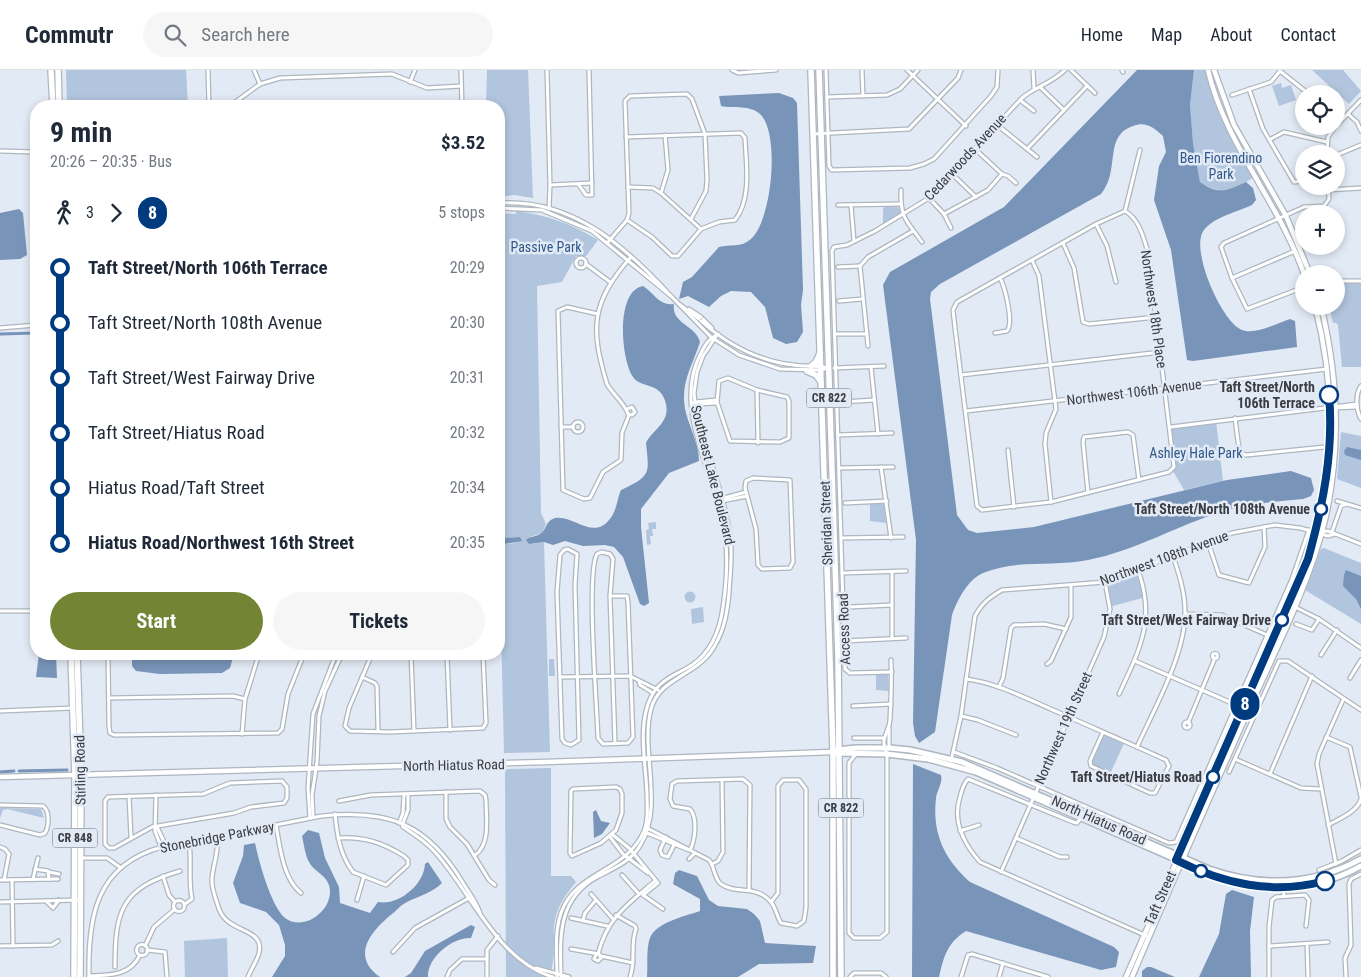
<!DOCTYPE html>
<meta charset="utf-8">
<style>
:root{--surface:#fff;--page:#f6f6f7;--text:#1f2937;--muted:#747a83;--line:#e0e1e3;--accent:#738535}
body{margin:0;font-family:"Roboto Condensed",sans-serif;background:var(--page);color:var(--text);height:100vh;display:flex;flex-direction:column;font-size:19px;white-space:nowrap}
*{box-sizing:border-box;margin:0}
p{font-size:16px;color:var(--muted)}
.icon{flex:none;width:28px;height:28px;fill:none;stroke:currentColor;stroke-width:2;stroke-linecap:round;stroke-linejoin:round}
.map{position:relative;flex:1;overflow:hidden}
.drawer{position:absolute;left:30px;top:30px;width:475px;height:560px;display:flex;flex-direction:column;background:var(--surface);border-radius:20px;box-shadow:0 2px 8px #0003}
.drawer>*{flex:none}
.badge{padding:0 10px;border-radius:16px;font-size:18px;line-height:32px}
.controls{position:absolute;left:1295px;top:15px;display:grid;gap:10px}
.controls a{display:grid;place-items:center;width:50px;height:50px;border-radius:50%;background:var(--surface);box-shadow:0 2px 8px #0003;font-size:25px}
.map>.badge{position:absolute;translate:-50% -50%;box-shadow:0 0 0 2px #fff}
.legs{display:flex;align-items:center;gap:8px;height:55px;padding:0 20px;font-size:16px}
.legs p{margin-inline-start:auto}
.overview{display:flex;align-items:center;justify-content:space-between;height:85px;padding:0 20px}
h1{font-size:28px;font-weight:700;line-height:38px}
.button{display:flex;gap:10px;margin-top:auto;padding:10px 20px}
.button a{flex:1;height:58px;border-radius:30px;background:var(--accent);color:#fff;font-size:20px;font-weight:700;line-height:58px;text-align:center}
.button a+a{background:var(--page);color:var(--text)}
ul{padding:0 20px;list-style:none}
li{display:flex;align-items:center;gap:18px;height:55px;font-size:19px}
li i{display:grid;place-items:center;width:8px;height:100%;margin:0 6px;background:currentColor}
li i::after{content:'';width:12px;height:12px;margin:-6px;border:4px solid;border-radius:50%;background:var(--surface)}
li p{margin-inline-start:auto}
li:first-child i{background:linear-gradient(#0000 50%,currentColor 0)}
li:last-child i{background:linear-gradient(currentColor 50%,#0000 0)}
header{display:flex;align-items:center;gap:30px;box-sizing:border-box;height:70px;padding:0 25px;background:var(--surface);border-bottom:1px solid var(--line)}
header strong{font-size:24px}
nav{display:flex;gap:28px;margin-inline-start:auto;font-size:18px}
.search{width:350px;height:45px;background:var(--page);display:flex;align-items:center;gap:12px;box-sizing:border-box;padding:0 18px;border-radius:28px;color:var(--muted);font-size:19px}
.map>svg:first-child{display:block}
</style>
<header>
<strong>Commutr</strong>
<div class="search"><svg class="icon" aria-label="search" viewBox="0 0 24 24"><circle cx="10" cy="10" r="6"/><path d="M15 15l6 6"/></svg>Search here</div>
<nav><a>Home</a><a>Map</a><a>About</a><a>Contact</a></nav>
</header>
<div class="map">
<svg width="1361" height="907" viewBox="0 0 1361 907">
<rect width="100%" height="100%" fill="#e2eaf5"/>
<!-- green -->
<g fill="#b1c5de">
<path d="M66 0H186L188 36H67Z"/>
<path d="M487 0H528L533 128 514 125 499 127V36H486Z"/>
<path d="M1194 0H1205L1215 28 1254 107C1235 120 1220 126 1200 112L1193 73 1190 35Z"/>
<path d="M1312 0H1343L1361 21 1349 34Z"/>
<path d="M1281 13 1282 18 1291 15 1296 30 1279 36 1272 16Z"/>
<path d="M897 136 901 141 900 144 883 154V139L885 137Z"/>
<path d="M516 141C547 145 572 154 598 170L586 186H576L562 212 537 216 541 443 546 454 542 463 530 467 532 474 544 472 550 682 504 683 499 475 515 473 520 467 502 468 499 465V143L516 144Z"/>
<path d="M1361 212V297H1342L1338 255 1336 253H1333L1329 236H1336V213Z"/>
<path d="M1216 351 1223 411 1184 420 1173 401 1174 397 1171 357Z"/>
<path d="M1341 362 1361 366V418L1337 409Z"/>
<path d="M870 434H884L886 453 870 451Z"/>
<path d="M656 452V459H652L653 466H650L651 474 647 475 646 460 649 459 648 453Z"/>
<path d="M1324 478 1361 493V554L1305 520 1321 479Z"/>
<path d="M1138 500 1146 527 1109 537 1105 512Z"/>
<circle cx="690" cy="527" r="5.5"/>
<path d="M703 537 704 552 692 554 691 539Z"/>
<path d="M549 589H554L555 606H549Z"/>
<path d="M876 604 888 605 889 621 876 620Z"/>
<path d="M1103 662 1125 671 1109 706 1093 699 1090 691Z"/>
<path d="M551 698V806H571L576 812C541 853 561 864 550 907H506L505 699Z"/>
<path d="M0 738 41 739 44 748 7 739 3 740 0 748Z"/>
<path d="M227 868 228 907H185L184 871Z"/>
</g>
<!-- water -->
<g fill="#7894b9">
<path d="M1137 0H1194L1190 35 1193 73 1200 112C1218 125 1227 121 1246 112L1253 118 1256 130 1252 135C1237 142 1214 147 1204 160 1189 178 1222 253 1242 260 1255 265 1278 253 1290 249L1295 251 1297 277 1193 291 1187 290 1171 180 1154 130 1159 96 1166 82 1163 66C1154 58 1146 51 1133 56 1103 66 1121 100 1101 124L940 214 931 222 930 229 957 445 968 460 977 463 1034 457 1227 410 1291 401 1311 408 1314 420 1311 426 1303 429C1276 431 1249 434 1224 441 1178 455 1135 481 1088 490 1052 497 1017 489 983 503 967 510 957 531 952 545L935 662 919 673 915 666 913 653 916 470 883 215 890 202 1004 137Z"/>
<path d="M779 23 793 28 797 33 803 220 801 235 803 262 797 272 786 274 773 268 765 237 751 222 731 221 721 226 709 237 688 226 679 229 683 212 692 207 719 177C730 174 741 178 751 169 772 150 780 65 761 45 750 34 734 39 721 36L719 26Z"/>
<path d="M388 31 399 36H278L282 35Z"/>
<path d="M19 139 23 143 27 185 20 189 0 190V143Z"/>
<path d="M643 216C654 223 659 236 674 234 671 254 696 255 700 272 692 297 679 314 686 343 690 358 699 375 699 391L669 403 641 439V457L649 533 644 536 640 534 623 487 614 477 605 475 583 476 565 471 553 475 544 472 529 474 526 470C530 466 535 467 540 464 547 460 545 451 555 448 575 445 595 473 612 446 617 438 617 429 621 420 652 406 649 403 646 373 653 359 670 353 666 334 661 311 641 319 633 307 621 290 615 221 643 216Z"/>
<path d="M1347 377 1361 380V390L1345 385 1344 381Z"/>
<path d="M499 465 502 468 520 467 522 471 499 475Z"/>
<path d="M1346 500 1361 506V539L1356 529 1343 516 1344 505Z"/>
<path d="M39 584H56L57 608 36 607Z"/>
<path d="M132 584H234L230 598 222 603 160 604 136 601 132 596Z"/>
<path d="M913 694 941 705C943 713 937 720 936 728 932 763 944 789 970 812L1114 877 1119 882 1116 897 1101 900 966 861C947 873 944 886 939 907H912Z"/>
<path d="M596 740 601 751 610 753 602 764 594 768 593 742Z"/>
<path d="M308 760 319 763 325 788 339 817 340 833 370 843 378 832C398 836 424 815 425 794L428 792 442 813C432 823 419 826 407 832 402 834 397 840 392 844 371 861 350 886 380 907H272L285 886V875L279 855 266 842 240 833 233 813 243 786 244 775 255 773C259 792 271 836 285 848 305 863 336 838 329 815 325 804 313 801 309 792 305 785 304 774 302 766Z"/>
<path d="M679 800 697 806 709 830 718 836 747 839 754 844 760 851 765 873 816 876 813 893 759 894 738 907H647C648 895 646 879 650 868 656 852 686 846 700 841V829L673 814 675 803Z"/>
<path d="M1232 820 1254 827 1250 861 1251 907H1199L1219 864 1226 824Z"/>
<path d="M471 855 475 857 471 868C452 867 427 888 428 907H405L411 903 425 881Z"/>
<path d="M1147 897H1151L1175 907H1142V901Z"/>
</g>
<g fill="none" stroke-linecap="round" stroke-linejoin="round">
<!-- canal -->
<g stroke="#7894b9" stroke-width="3">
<path d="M0 264 36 263"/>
<path d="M19 701 67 700"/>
<path d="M0 702 14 701"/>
</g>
<defs>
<g id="minor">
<path d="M208 0 209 36"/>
<path d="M254 0 260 14"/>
<path d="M461 0 462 36"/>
<path d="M547 0 550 115 549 139"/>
<path d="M732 0 738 3 776 0"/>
<path d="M826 0 829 96 832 100 910 98 924 94 934 89 991 26 997 17 998 0"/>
<path d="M862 0 863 26"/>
<path d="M907 0 966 56"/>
<path d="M1033 0 1034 18"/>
<path d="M1071 0 1095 23"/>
<path d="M1122 0 1123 2"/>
<path d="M1280 1 1309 24"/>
<path d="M410 12 415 0"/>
<path d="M1040 17 1064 40"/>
<path d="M1249 19 1263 59 1294 112 1304 111"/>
<path d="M1232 25 1271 12 1280 1"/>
<path d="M827 27 887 25 900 19 918 0"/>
<path d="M1020 30 1034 41"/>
<path d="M230 36 260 14 280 8 392 4 427 18 461 16"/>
<path d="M1348 44 1357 52 1361 61"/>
<path d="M1336 45 1342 49"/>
<path d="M996 54 1037 87"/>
<path d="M1336 56 1361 30"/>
<path d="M813 64 909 59 958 8 961 0"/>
<path d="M626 67 741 63 745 68C746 93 752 129 735 150L719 152 701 159 678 186H672L652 167 627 150"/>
<path d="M1271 69 1284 62 1327 72"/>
<path d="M1028 78 1087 16"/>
<path d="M975 79 1002 104 1008 106 1016 113"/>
<path d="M0 81 36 82"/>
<path d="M1327 84 1328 67 1336 56"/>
<path d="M1339 84 1361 75"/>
<path d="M951 103 976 127"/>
<path d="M578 114 586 125H592L589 0"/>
<path d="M550 115 592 113"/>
<path d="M628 117 653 118 661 123 701 159"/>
<path d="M901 120C900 149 907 151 922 172"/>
<path d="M1328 120 1361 118"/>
<path d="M661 123 668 100 665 65"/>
<path d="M929 128 944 144 951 158"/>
<path d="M499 133C571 128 624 175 670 225"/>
<path d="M838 135 901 134"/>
<path d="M851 135 854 171"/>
<path d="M499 138 542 140 592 161 672 227 711 267 739 285 780 299 821 300 828 298"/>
<path d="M1125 141 1096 154 957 232 953 240 955 258 977 436 982 440 1051 432 1169 402 1174 397 1148 182C1143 167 1140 150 1125 141L1140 80"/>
<path d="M944 144 988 120 1002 104"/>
<path d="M1096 154 1107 176 1116 212"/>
<path d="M608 172 627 150 629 143 625 31 630 26 687 24 692 29 705 64 707 110 706 121 691 149"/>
<path d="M1063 173 1074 198 1083 252 1089 254 1157 247"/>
<circle cx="581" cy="193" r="5"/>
<path d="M1032 190 1039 206 1056 339 1046 363 1045 374 1051 432"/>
<path d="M586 194 610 212"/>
<path d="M838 197 860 196"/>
<path d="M1232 208 1295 181"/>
<path d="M1336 211H1361"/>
<path d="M1304 217 1247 239 1232 208 1221 177 1224 173 1304 137 1324 136 1329 129 1328 116"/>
<path d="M839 231 862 229"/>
<path d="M679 234 699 249"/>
<path d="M689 239 701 247"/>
<path d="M598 244 567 237 558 241 563 420 584 429 590 428 603 402 621 390 622 363 629 345"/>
<path d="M703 249 712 258"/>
<path d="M701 251C728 275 757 291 794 295 805 297 817 295 828 298"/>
<path d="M0 258 36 255"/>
<path d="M995 263 1007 261C1014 253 1005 217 1000 208"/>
<path d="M835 264H866"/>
<path d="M868 276 860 196 868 187 913 161"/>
<path d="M871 297 878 364"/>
<path d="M834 298 884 296"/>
<path d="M961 305 1161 282"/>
<path d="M728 308 757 320 787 327 789 331V368L780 372 730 371 717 332 719 311Z"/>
<path d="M1361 316C1355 324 1356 341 1361 349"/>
<path d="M757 320 758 373"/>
<path d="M695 332 717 330"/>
<path d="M842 332 874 330"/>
<path d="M693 333 698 334 717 333"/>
<path d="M1333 338 1357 337"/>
<path d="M627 339 632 337 635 342 632 345 628 344C625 333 613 325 607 314 590 258 591 232 631 187"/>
<path d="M966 341 1327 299"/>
<path d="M1235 348 1239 379 1241 383 1246 385 1335 376"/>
<circle cx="578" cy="357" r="5"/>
<path d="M561 357H573"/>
<path d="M1171 357 1357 334"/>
<path d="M838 365 892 363"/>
<path d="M1008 380 1014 437"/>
<path d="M881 397 891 468"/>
<path d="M839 398 893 397"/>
<path d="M753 408 790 410 793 492 790 498 762 499 758 495 756 459 745 418 746 411Z"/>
<path d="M1088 423 1083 372 1084 367 1128 362 1133 365 1139 410"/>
<path d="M722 431 724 428 746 422"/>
<path d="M1337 431 1347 434"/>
<path d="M717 432 747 426"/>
<path d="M845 433 887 431"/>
<path d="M1332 462 1341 436 1347 434 1361 438"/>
<path d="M1321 464 1328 466 1335 464"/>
<path d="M841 468 903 467"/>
<path d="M1208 472 1219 505 1249 513 1265 477 1264 457"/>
<path d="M568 479 577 484 575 515 579 670 571 675 565 673 562 669 557 522 560 485 564 480Z"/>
<path d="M842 503 906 501"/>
<path d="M610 526H627L628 532 633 667 628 673 603 674 598 668C597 637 586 503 597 484L602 482 610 484 613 489 610 526 615 673"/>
<path d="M1289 534 1319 549 1361 578"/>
<path d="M849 537 892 535"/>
<path d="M0 541H36"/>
<path d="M1185 544 1222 545 1267 565"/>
<path d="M1296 554 1312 560 1319 549"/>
<path d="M892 568V502"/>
<path d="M844 571 906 568"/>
<circle cx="1215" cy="586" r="2.5"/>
<path d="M108 584 109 657 110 663 114 665 278 663 282 659 288 624 304 584"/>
<path d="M372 584 349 638 345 656 350 661 390 662 483 658 486 653 483 584"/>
<path d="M411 584 414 661"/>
<path d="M447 584 450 660"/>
<path d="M1321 585 1337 560"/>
<path d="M1135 591 1255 643"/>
<path d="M1047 594 1051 591 1071 547V516"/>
<path d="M892 602 850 603 845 599 832 181 834 177 847 175 875 161 929 128 1022 28C1035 17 1052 13 1065 0"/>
<path d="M362 607 375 613 377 616 378 661"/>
<path d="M560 607 630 606 658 620"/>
<path d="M1350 608 1361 590"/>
<path d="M966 609C997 613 1025 628 1053 640 1091 657 1129 673 1166 690L1169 696 1155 723H1150L1091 696 1090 691 1103 662"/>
<path d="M639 611 640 615 653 623"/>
<path d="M999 617 1003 608 1011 558 1014 555 1044 554 1066 559"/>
<path d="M1119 624C1140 579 1156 550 1138 500"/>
<path d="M109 628 233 626 245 629"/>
<path d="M853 636 891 634"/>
<path d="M0 641 73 638"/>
<path d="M961 646 978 650 1016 665"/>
<circle cx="1187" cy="655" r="3"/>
<path d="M1188 653 1215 588"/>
<path d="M889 658V679"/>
<path d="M242 664 245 629 259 584"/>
<path d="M1326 667 1350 677 1361 727"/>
<path d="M854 668H884"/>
<path d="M1137 677C1154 639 1186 583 1185 542 1185 522 1179 504 1173 486"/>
<path d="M954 682 997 698 1169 773 1176 772 1292 509 1309 460"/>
<path d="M855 685 849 693V863L854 868H880L887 862V684C879 667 889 664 890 650 891 630 892 610 891 590"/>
<path d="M1235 689 1301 718 1320 719"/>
<path d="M951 691 961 646 975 546C982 533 990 527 1002 520L1105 512 1232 463 1275 455 1300 458 1315 462 1328 461 1361 474"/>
<path d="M1229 702 1279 591H1288L1361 640"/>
<path d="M1270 704 1312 606"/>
<path d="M282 711 287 717V728L284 733 251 737 234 743 152 757 114 778H109L105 774V731L108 727 203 724 230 713Z"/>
<path d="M616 717 620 719 622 724V743L616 760 601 773 572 786 570 783 571 721 573 719Z"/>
<path d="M446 722V749L450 757 467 774 489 810 495 815"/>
<path d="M156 725 155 761 161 777"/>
<path d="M129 726 131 767"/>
<path d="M339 731 371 725 480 721 485 725 486 730C486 748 491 774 475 785"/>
<path d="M0 735 43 736C50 741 49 756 45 763L40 765 0 755"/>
<path d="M335 744C337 765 340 785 353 802L386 815 408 795V790L404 786C383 773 364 766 338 768"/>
<path d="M313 747 312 725 317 692 319 646 325 621 342 584"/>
<path d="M310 748 308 718 313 644 336 584"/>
<path d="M1081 748 1077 753 1073 752 968 709C963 714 962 720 960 727 952 752 964 774 980 792L1149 867"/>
<path d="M399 753 403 743 404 725"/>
<path d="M403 753 408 740V725"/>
<path d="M402 754 403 757C414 764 425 771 434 781 470 820 497 891 553 907"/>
<path d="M276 755C280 777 283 809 301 823"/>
<path d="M1328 755C1339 749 1357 742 1361 729"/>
<path d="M157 757 166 776"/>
<path d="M649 759 709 790C715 797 714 809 721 814 736 825 756 814 771 832 776 838 777 847 781 853L797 856 804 851 806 837V719L799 710H783L778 716V823L771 832"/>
<path d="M960 761 979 755"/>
<path d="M647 763 689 780"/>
<path d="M613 765 629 778 658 813 643 825"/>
<path d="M217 767C219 784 213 793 212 809 211 818 216 829 219 839 228 864 265 857 259 883 257 891 251 899 248 907"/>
<path d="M610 767 623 784 648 803"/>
<path d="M666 767 660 780 662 785 668 787 674 775"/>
<path d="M1016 768 1060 787H1067"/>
<path d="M0 777 5 779 9 784 4 810"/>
<path d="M690 780C695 771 698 748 690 739L673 736 670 729 672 714 677 711 743 709 750 715 749 819"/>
<path d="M80 788H107L121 798"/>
<path d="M689 789 695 783"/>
<path d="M712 794 718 791 723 782 722 710"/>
<path d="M1336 794 1317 694 1319 684 1343 630"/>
<path d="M35 799 48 801 49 809"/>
<path d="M1319 800 1342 791 1361 780"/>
<path d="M49 802 59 804"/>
<path d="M1001 802 1104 567 1110 539 1105 512"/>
<path d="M622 805 639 824"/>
<path d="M163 806 169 825 175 832"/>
<path d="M33 809 38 788"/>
<path d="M0 810 58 809"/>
<path d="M12 810 13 876"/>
<path d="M1282 812 1284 826"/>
<path d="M591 824 613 849"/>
<path d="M643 825 663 839"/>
<path d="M357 830 364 806"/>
<circle cx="179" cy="836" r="5.5"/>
<path d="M46 831 53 838 59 830"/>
<path d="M0 832 80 830"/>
<path d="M185 834 192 829C188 809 192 791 189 772"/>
<path d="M616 845 635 856 636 859C630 874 636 892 630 907"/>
<path d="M571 848 607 856"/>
<path d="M583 850 585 843 596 830"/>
<path d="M1307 874 1308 907"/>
<circle cx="142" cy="880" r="5.5"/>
<path d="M0 876 52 875 58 871"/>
<path d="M145 876 154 857 175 839"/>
<path d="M1269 876 1328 872"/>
<path d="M571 879 599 884 601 888 598 891 594 889 596 885"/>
<path d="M147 880 165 882 167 907"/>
<path d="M393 882 415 858 469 828"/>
<path d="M598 884C607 848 628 834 655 811"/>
<path d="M601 886 633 893"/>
<path d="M115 897C115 841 121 818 180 801"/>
<path d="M536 898 569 907"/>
<path d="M89 906C110 905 130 906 140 885"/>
<path d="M89 907C88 848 95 795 162 777 180 772 199 771 218 767 253 760 288 752 322 746 389 739 428 754 463 813 469 823 477 833 480 843"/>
<path d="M447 907 450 900 462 889H487"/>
<path d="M487 907V880L498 866"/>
<path d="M557 907C557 886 554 863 561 843 575 801 627 802 644 761 649 749 647 736 647 724 646 694 637 655 651 627 660 609 676 605 692 595 711 582 720 559 723 537 727 510 729 481 723 454 713 401 672 336 701 283 705 275 709 268 718 264"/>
<path d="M561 907C560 868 557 829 597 807 614 798 631 792 641 774 664 735 640 681 651 639 659 609 693 606 710 583 723 565 727 546 729 523 730 504 733 485 730 466 724 424 707 383 696 342L694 323 697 302 703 286 717 265"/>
<path d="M850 907 854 903H881L886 907"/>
<path d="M961 907 968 885 972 884 1048 907"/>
<path d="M999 907 1003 893"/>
<path d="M1269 907V857L1272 830 1276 827 1305 825 1309 830 1306 856"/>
<path d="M1346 907 1345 888 1351 875 1349 814 1351 809 1361 804"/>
</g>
<g id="tertiary">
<path d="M1208 0C1225 74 1279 132 1304 204"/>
<path d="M1214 0 1234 55 1286 146 1310 204"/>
<path d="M0 707 546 692 833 682"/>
<path d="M1126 907 1299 511C1334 423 1339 328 1315 236"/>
<path d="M1132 907C1168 821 1206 736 1244 650 1272 587 1309 517 1325 450 1341 380 1338 306 1321 236"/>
</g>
<g id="secondary">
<path d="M837 680 856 678H890L910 680 962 692 1209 799C1261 817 1312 816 1361 789"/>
<path d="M836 683 887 684 928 689 976 702 1205 802C1256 823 1312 824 1361 796"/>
</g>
<g id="primary">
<path d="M51 0 53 36"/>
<path d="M58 0 59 36"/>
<path d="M811 0 833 682V907"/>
<path d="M819 0 838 585 841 907"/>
<path d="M811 296 816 292 820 283"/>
<path d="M807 301 816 305 821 312"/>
<path d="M71 584 75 706 74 907"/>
<path d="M77 584 81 706 80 907"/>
</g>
</defs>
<!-- minor casing -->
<use href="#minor" stroke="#aeb6bf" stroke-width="5.5"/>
<!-- tertiary casing -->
<use href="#tertiary" stroke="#aeb6bf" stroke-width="7"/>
<!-- secondary casing -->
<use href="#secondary" stroke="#aeb6bf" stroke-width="8"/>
<!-- primary casing -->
<use href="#primary" stroke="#aeb6bf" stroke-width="8"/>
<!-- minor -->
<use href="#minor" stroke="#fff" stroke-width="3"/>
<!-- tertiary -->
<use href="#tertiary" stroke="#fff" stroke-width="4.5"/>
<!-- secondary -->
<use href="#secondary" stroke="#fff" stroke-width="5"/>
<!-- primary -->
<use href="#primary" stroke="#fff" stroke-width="5.5"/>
</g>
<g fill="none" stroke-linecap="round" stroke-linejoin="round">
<defs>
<path id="line-1" d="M1325 811C1272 825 1224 814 1176 790L1308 489C1323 435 1334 381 1329 325"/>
</defs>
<!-- line-1 casing -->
<use href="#line-1" stroke="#fff" stroke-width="11"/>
<!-- line-1 -->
<use href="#line-1" stroke="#003b80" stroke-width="8"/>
</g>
<!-- markers -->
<g fill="#fff" stroke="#003b80" stroke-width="2.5">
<circle cx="1329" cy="325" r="9"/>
<circle cx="1321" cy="439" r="6"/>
<circle cx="1282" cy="550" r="6"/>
<circle cx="1213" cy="707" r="6"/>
<circle cx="1201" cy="801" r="6"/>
<circle cx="1325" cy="811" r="9"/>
</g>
<g text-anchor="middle" stroke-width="5" stroke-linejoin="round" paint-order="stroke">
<!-- shield labels -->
<g fill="#e2eaf5" stroke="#6c7177" stroke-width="1">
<rect x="806.5" y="318.5" width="45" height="19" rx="4"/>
<rect x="818.5" y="728.5" width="45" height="19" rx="4"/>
<rect x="52.5" y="758.5" width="45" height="19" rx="4"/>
</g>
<g font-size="12" font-weight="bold" fill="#3a3d41">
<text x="829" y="332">CR 822</text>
<text x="841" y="742">CR 822</text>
<text x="75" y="772">CR 848</text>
</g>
<!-- street labels -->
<g font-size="14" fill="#3a3d41" stroke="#e2eaf5">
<text transform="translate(965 87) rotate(-47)" y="5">Cedarwoods Avenue</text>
<text transform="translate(1154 239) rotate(82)" y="5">Northwest 18th Place</text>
<text transform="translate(1134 322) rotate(-7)" y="5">Northwest 106th Avenue</text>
<text transform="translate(713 405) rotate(76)" y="5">Southeast Lake Boulevard</text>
<text transform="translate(826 453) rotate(-92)" y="5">Sheridan Street</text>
<text transform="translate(1164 488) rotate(-20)" y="5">Northwest 108th Avenue</text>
<text transform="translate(844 559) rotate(-92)" y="5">Access Road</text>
<text transform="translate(1063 658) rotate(-66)" y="5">Northwest 19th Street</text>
<text transform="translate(454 695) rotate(-1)" y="5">North Hiatus Road</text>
<text transform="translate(80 700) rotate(-91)" y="5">Stirling Road</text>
<text transform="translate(1099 750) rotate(24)" y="5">North Hiatus Road</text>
<text transform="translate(217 767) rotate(-11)" y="5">Stonebridge Parkway</text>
<text transform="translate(1160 828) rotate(-66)" y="5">Taft Street</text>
</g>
<!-- park labels -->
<g font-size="14" fill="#305789" stroke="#e2eaf5">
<text x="1221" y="93">Ben Fiorendino<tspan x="1221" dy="16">Park</tspan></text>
<text x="546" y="182">Passive Park</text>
<text x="1196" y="388">Ashley Hale Park</text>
</g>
<!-- stop labels -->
<g font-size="14" font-weight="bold" fill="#3a3d41" stroke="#e2eaf5" text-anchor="end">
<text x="1315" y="322">Taft Street/North<tspan x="1315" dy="16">106th Terrace</tspan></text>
<text x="1310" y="444">Taft Street/North 108th Avenue</text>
<text x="1271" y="555">Taft Street/West Fairway Drive</text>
<text x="1202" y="712">Taft Street/Hiatus Road</text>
</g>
</g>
</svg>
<div class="controls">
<a><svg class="icon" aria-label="locate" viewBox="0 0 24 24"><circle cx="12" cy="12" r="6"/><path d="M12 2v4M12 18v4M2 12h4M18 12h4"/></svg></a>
<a><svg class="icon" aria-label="layers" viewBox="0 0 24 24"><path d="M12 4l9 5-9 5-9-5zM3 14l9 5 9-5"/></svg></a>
<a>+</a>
<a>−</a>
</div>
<b class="badge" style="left:1245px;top:634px;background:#003b80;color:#fff">8</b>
<section class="drawer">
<div class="overview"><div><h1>9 min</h1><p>20:26 – 20:35 · Bus</p></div><b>$3.52</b></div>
<div class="legs"><svg class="icon" aria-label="walk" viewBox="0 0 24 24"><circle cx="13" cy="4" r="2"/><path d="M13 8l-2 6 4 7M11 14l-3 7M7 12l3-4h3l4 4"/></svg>3<svg class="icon" aria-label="forward" viewBox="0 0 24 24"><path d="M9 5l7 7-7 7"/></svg><b class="badge" style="background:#003b80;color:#fff">8</b><p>5 stops</p></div>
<ul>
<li><i style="color:#003b80"></i><b>Taft Street/North 106th Terrace</b><p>20:29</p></li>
<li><i style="color:#003b80"></i><span>Taft Street/North 108th Avenue</span><p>20:30</p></li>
<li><i style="color:#003b80"></i><span>Taft Street/West Fairway Drive</span><p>20:31</p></li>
<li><i style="color:#003b80"></i><span>Taft Street/Hiatus Road</span><p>20:32</p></li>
<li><i style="color:#003b80"></i><span>Hiatus Road/Taft Street</span><p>20:34</p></li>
<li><i style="color:#003b80"></i><b>Hiatus Road/Northwest 16th Street</b><p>20:35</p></li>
</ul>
<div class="button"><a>Start</a><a>Tickets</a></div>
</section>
</div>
